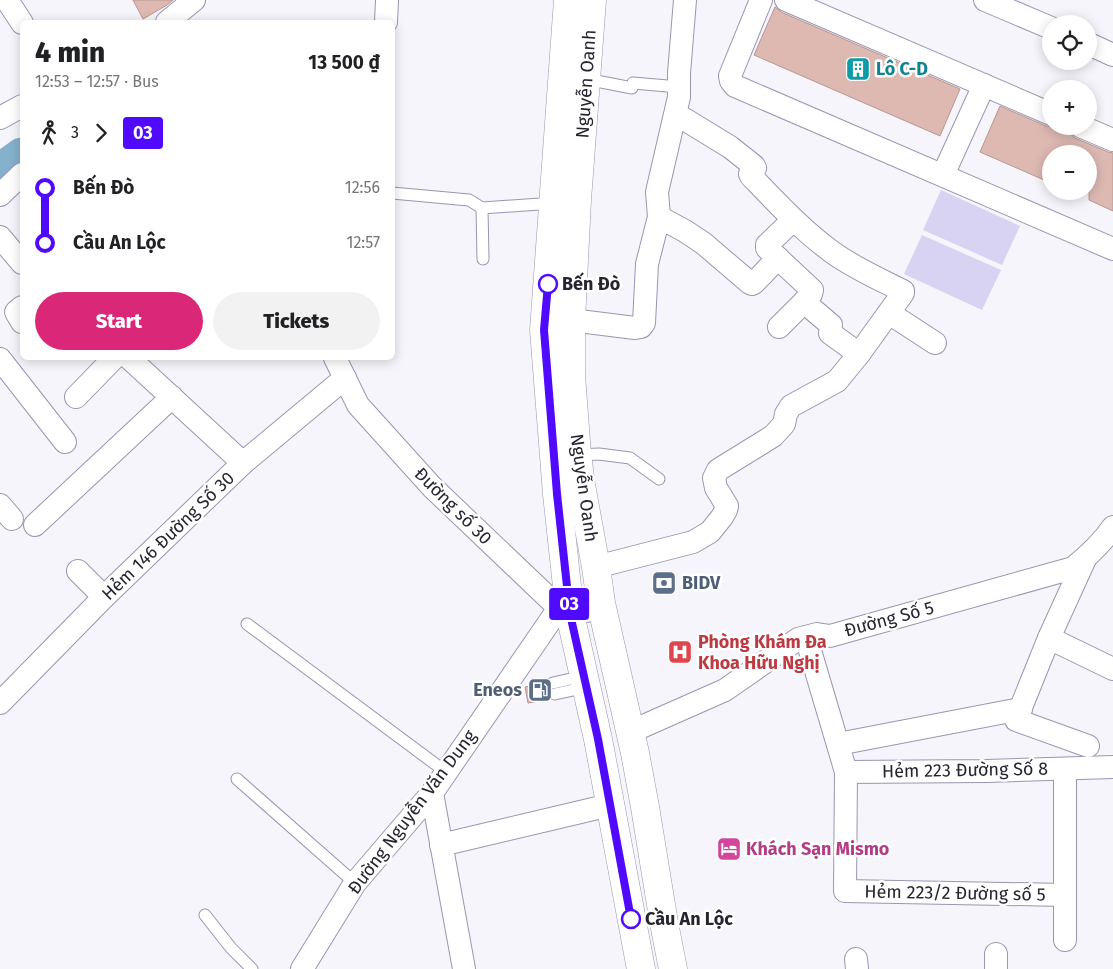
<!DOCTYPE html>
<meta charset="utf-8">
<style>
:root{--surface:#fff;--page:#f2f2f2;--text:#202124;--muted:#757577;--accent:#db2777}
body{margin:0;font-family:"Fira Sans",sans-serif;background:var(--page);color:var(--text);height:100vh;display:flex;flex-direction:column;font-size:19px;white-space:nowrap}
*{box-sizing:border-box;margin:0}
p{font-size:16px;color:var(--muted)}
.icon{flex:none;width:28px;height:28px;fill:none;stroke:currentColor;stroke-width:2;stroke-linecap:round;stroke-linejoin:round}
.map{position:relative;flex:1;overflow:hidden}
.panel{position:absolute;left:20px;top:20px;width:375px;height:340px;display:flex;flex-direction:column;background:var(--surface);border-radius:8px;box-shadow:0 2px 12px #0003}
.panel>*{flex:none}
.badge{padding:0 10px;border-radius:4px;font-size:18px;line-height:32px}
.tools{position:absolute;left:1042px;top:15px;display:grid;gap:10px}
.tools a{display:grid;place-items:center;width:55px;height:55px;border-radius:50%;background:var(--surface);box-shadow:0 2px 12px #0003;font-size:25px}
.map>.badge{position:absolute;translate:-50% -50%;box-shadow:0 0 0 2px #fff}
.legs{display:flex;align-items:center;gap:8px;height:55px;padding:0 15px;font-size:16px}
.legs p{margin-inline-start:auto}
.summary{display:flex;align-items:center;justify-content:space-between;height:85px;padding:0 15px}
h1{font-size:28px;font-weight:800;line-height:38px}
.action{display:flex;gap:10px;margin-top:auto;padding:10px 15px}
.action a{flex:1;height:58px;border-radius:30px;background:var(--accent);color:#fff;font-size:20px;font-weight:800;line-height:58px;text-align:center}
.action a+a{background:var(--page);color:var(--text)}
ul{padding:0 15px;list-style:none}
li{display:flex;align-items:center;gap:18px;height:55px;font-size:19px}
li i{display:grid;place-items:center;width:8px;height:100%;margin:0 6px;background:currentColor}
li i::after{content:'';width:12px;height:12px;margin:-6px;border:4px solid;border-radius:50%;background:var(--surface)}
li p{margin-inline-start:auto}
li:first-child i{background:linear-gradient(#0000 50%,currentColor 0)}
li:last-child i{background:linear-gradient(currentColor 50%,#0000 0)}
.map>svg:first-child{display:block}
</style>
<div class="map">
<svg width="1113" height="969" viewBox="0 0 1113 969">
<rect width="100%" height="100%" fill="#f6f5fb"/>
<!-- green -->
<g fill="#d8d3f2">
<path d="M941 190 1020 226 1002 265 923 230Z"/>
<path d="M922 235 1001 270 982 310 904 274Z"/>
</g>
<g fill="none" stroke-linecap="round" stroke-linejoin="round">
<!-- river -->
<path stroke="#85b1cc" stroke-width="35" d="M0 171 22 155"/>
</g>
<!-- building -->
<g fill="#ddb9b2" stroke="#b99690">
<path d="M133 0H173L167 5 143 19Z"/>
<path d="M775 7 781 12 960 89 940 136 754 55Z"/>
<path d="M1000 106 1046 126 1052 127 1067 126 1069 133 1075 138 1108 152 1113 153V211L1089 200V154H1051V183L980 152Z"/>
<path d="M546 682V685L549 689 548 695 549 699 528 703 525 687Z"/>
</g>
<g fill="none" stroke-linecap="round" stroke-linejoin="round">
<defs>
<g id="service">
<path d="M586 79 632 88 633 83 679 87"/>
<path d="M392 193 469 200 482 208"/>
<path d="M483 259 482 208 554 203"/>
<path d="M577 455 599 454 630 458 659 479"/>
<path d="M247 624 446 772"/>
<path d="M553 683 584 676"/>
<path d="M555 694 587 687"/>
<path d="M237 779 355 883"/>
<path d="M205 915 231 948 252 969"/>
</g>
<g id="minor">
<path d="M7 0 22 23"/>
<path d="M761 0 730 76 731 81 735 86 1113 249"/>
<path d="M786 0 1051 114"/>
<path d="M985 0 1051 28"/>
<path d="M167 22 194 0"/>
<path d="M386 22 387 0"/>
<path d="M1089 44 1113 55"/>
<path d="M0 118 22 106"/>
<path d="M1080 126 1113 140"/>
<path d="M943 175 984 85"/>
<path d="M0 195 22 174"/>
<path d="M659 217 685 231 703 243 750 283 752 284 754 283 778 258"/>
<path d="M793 220 767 245V248L812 290 811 294 804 302 831 325 830 333 859 354"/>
<path d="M0 237 22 263"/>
<path d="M22 307 16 312 22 322"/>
<path d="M889 313 935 343"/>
<path d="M571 320 635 328 641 327 644 323 647 264 659 217 657 192 679 97V73L685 0"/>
<path d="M779 327 804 302"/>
<path d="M129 358 243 463"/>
<path d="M335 358 358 405 432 487 559 608 570 614 602 608"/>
<path d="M0 359 65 442"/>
<path d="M76 397 114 358"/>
<path d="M0 505 12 519"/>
<path d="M35 525 172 397"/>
<path d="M1085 559 1049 638 1016 720 1088 746"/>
<path d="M596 567 693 542 710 532 722 517 726 510 727 506 716 488 714 478 718 470 773 436 784 424 786 414 791 406 837 381 859 354 903 293V291C879 279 854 268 832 252 802 230 777 203 751 176L750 174 755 168 754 166 730 147 676 114"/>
<path d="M78 571 104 597"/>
<path d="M806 637 846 772 986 771 1113 767"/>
<path d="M1049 638 1113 669"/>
<path d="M0 703 104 597 243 463 345 378"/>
<path d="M630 732 725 690 798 639 817 634 830 636 1073 568C1088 556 1102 543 1113 527"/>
<path d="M838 744 1021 709"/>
<path d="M846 772 845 891 1065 895"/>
<path d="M432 793 464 969"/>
<path d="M441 845 610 805"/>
<path d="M1065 940V769"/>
<path d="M996 954V969"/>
<path d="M856 959 857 969"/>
<path d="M302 969 355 883 432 793 559 608"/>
</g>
<g id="primary">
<path d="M568 0 544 330 557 494 570 614 598 739 641 969"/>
<path d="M592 0 577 200 571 320V375L577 455 581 485 596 567 601 603 635 753 645 807 664 923 673 969"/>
</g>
</defs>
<!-- service casing -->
<use href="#service" stroke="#9a95b2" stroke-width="13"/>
<!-- minor casing -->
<use href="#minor" stroke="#9a95b2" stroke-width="24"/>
<!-- primary casing -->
<use href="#primary" stroke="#9a95b2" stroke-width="29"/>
<!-- service -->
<use href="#service" stroke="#fff" stroke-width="11"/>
<!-- minor -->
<use href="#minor" stroke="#fff" stroke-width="22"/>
<!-- primary -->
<use href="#primary" stroke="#fff" stroke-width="28"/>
</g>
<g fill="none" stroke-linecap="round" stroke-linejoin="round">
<defs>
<path id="line-1" d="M548 284 544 330 557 494 570 614 598 739 631 919"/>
</defs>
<!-- line-1 casing -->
<use href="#line-1" stroke="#fff" stroke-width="11"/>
<!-- line-1 -->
<use href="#line-1" stroke="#4f0aff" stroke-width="8"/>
</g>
<!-- icons -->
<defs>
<symbol id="building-square" viewBox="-11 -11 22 22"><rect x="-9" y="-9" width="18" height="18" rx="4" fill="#0f9aa8" stroke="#fff"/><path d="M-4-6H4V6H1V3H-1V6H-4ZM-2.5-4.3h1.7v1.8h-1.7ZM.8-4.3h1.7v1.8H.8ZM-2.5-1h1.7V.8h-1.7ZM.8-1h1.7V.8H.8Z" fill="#fff"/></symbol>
<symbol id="bank-square" viewBox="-11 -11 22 22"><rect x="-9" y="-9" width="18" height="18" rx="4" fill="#5c6f8a" stroke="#fff"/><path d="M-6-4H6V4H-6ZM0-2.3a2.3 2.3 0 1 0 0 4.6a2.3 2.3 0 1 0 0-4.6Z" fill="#fff"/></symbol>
<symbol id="hospital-square" viewBox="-11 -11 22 22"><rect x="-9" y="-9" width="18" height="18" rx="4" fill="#e0444e" stroke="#fff"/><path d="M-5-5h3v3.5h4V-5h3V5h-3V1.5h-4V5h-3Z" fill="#fff"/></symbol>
<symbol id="fuel-square" viewBox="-11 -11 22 22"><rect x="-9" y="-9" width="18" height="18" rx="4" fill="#5c6f8a" stroke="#fff"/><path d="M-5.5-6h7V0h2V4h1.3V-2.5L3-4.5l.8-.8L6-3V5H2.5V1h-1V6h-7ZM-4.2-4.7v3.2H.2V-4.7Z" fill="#fff"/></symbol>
<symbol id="hotel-square" viewBox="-11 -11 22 22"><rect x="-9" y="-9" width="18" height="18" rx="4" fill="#d1479c" stroke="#fff"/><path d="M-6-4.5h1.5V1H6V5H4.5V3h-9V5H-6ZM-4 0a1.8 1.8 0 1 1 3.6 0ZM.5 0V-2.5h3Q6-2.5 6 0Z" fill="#fff"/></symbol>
</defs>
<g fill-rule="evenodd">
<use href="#building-square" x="844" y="55" width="28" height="28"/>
<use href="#bank-square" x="650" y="569" width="28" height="28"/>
<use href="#hospital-square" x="666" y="638" width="28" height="28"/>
<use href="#fuel-square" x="526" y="676" width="28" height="28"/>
<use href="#hotel-square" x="715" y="835" width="28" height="28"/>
</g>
<!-- markers -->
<g fill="#fff" stroke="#4f0aff" stroke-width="2.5">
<circle cx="548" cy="284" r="9"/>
<circle cx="631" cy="919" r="9"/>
</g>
<g text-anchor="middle" stroke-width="5" stroke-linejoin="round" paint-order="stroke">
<!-- culture labels -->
<g font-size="18" font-weight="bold" fill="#0d838f" stroke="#fff" text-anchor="start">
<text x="876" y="75">Lô C-D</text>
</g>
<!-- street labels -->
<g font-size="18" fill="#262430" stroke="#fff">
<text transform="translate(586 84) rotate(-86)" y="6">Nguyễn Oanh</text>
<text transform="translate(584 488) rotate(82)" y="6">Nguyễn Oanh</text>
<text transform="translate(453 506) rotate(45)" y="6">Đường số 30</text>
<text transform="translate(168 536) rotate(-44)" y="6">Hẻm 146 Đường Số 30</text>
<text transform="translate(889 619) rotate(-15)" y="6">Đường Số 5</text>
<text transform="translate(965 770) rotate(-1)" y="6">Hẻm 223 Đường Số 8</text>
<text transform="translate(412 812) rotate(-53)" y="6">Đường Nguyễn Văn Dung</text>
<text transform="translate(955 893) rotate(1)" y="6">Hẻm 223/2 Đường số 5</text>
</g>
<!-- stop labels -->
<g font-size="18" font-weight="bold" fill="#262430" stroke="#fff" text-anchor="start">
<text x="562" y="290">Bến Đò</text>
<text x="645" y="925">Cầu An Lộc</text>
</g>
<!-- service labels -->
<g font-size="18" font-weight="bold" fill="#4e5e75" stroke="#fff" text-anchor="start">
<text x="682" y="589">BIDV</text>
<text x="522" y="696" text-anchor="end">Eneos</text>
</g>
<!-- health labels -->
<g font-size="18" font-weight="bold" fill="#be3a42" stroke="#fff" text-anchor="start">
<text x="698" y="648">Phòng Khám Đa<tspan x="698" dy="21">Khoa Hữu Nghị</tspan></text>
</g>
<!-- hotel labels -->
<g font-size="18" font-weight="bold" fill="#b23c85" stroke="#fff" text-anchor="start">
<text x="746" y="855">Khách Sạn Mismo</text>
</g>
</g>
</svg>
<div class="tools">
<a><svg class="icon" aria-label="locate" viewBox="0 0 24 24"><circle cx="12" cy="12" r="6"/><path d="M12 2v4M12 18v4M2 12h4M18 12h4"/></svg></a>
<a>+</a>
<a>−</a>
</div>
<b class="badge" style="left:569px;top:604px;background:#4f0aff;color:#fff">03</b>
<section class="panel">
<div class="summary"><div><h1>4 min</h1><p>12:53 – 12:57 · Bus</p></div><b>13 500 ₫</b></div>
<div class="legs"><svg class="icon" aria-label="walk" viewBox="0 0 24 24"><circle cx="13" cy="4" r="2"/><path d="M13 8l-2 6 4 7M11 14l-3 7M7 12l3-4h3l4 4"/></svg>3<svg class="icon" aria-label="forward" viewBox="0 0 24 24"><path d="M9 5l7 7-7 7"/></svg><b class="badge" style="background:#4f0aff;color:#fff">03</b></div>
<ul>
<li><i style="color:#4f0aff"></i><b>Bến Đò</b><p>12:56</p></li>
<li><i style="color:#4f0aff"></i><b>Cầu An Lộc</b><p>12:57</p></li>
</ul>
<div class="action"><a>Start</a><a>Tickets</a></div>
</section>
</div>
